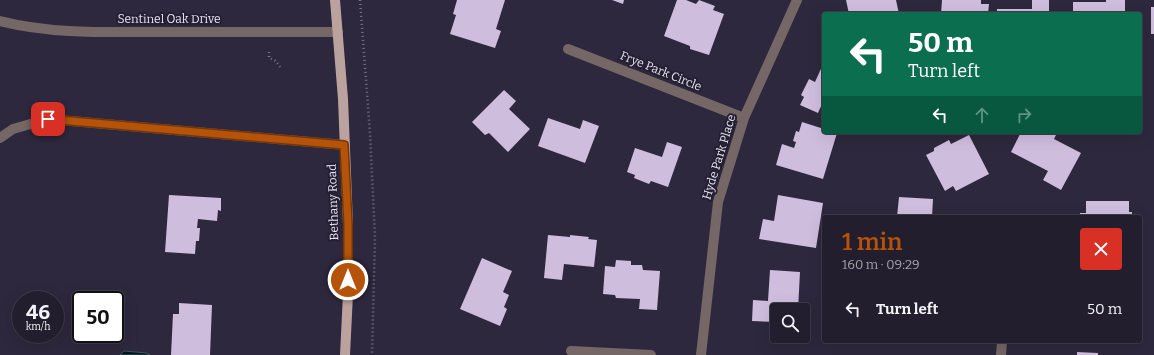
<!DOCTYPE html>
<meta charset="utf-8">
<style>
body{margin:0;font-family:Bitter,serif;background:#2a2736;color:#f1f3f6;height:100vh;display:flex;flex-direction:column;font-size:15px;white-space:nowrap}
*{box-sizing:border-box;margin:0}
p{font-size:13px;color:#a2a2aa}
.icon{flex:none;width:22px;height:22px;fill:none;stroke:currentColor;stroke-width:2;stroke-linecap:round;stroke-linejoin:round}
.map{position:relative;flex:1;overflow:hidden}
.details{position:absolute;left:822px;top:215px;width:320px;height:128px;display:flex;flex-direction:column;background:#221e2e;border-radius:4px;box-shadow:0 4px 16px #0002,0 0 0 1px #3f3c4a}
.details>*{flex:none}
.guide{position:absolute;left:822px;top:12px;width:320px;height:122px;border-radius:4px;box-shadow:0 4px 16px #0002,0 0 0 1px #3f3c4a;background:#0b6e4f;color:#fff;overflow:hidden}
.buttons{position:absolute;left:770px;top:303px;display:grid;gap:8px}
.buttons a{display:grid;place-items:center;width:40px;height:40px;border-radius:4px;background:#221e2e;box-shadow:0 4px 16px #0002,0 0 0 1px #3f3c4a;font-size:20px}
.speed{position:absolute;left:12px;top:291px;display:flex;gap:8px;font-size:20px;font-weight:700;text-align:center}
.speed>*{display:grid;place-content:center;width:52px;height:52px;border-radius:50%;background:#221e2e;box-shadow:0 4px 16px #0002,0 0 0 1px #3f3c4a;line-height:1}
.speed small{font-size:10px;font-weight:400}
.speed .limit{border:2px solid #111;border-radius:6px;background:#fff;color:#111}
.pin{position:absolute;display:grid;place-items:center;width:34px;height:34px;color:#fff;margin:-17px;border-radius:8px;box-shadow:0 2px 6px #0006}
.me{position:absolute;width:44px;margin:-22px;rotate:0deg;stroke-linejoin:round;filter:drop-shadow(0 0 3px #0008)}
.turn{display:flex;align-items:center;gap:14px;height:84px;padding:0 20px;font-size:18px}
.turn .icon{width:52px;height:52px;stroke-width:2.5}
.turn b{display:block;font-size:28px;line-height:34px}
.lanes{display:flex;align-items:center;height:38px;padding:0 20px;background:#0003;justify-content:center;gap:20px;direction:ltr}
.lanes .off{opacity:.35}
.round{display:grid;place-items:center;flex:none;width:42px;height:42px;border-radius:4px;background:#2a2736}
.head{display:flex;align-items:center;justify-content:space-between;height:68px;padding:0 20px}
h1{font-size:24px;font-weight:600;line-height:30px;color:#b45309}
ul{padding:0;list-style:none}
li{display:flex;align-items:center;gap:12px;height:52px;padding:0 20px}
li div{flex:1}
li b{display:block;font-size:15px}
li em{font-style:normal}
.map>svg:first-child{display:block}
.water{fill:#00171e;stroke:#45555e}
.building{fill:#cfbdde}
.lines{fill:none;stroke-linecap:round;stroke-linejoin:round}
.path{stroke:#787586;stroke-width:2.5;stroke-dasharray:1 3;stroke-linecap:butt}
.minor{stroke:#746765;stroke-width:10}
.major{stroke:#bca29e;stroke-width:10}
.route-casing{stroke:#753606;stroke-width:10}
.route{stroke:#b45309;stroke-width:7}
.labels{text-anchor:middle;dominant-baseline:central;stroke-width:4;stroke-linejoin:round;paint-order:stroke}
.street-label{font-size:12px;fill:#e7e5f2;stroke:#241f32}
</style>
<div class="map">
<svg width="1154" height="355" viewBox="0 0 1154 355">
<rect width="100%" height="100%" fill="#2d283d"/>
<path class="water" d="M124,351L147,353L150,355H120Z"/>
<path class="building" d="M457,0H505L496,29L501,31L495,48L450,34L456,15L453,14Z
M612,0H624L623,4Z
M677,0H686L696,4L699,0L715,6L713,10L724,14L709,55L690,49V46L664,36Z
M846,0H896L899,14H849Z
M942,0H981V4H989L988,14H941Z
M1032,0H1049V14H997V9H1032Z
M1106,0H1125V14H1073V2H1106Z
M1151,7H1154V34H1151Z
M824,62V105L822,104L818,113L800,105L804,97L801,95L809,79L815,82Z
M504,90L516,101L509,109L530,129L508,152L489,133L485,135L472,122Z
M548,118L580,129L583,120L599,126L585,163L538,146Z
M802,122L824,129V132L837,133L823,179L776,165L782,144L794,148L796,142L793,141L796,131L799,132Z
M1021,132H1055L1057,133L1054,139L1081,153L1061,190L1043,180L1048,171L1011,152Z
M969,135L989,174L956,191L953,186L945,191L926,155L934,151V148L949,140L951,144Z
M667,142L682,147L668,187L651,181L649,184L634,178L635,175L627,172L635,148L662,157Z
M169,195L221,198V211L218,210L217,221L198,219L197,228H200L199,241H196L195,254L165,252Z
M778,195L823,203L816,248L759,239L763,219L774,221Z
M899,197L933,199L932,217H897Z
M1086,201H1129V212H1132V217H1080V213H1086Z
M548,235L570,237V235L589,237L588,239L597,240L594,267L564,264L562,280L544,278Z
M482,258L512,271L503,292L509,295L504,307L507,309L500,326L460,309Z
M616,260L631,261V265H642L643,270L660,271L657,310L639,309L640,299L616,298L615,295L603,294L605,266L615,267Z
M770,270L800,272L798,310H777V322L752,321L753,300L768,301Z
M179,303L212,305L210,355H171L173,314H179Z
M1077,352L1098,353V355H1077Z"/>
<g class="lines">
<path class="path" d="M360,0L370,133L375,238L372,355
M269,52V58L276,61L280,67"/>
<path class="minor" d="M0,21C51,34 105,32 158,32C218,32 278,32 338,32
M568,49L744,118
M0,138L13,129L48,119L345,145
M571,351L651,355
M701,355L718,202L744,118L797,0
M1001,355L1002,341"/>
<path class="major" d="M335,0L343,99L348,224V294L345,355"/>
</g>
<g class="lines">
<defs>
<path id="route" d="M48,119L344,145L348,224V280"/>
</defs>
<use href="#route" class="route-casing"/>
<use href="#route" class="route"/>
</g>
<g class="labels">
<g class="street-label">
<text x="169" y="19">Sentinel Oak Drive</text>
<text transform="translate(661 71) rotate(22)">Frye Park Circle</text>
<text transform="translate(719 157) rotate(-73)">Hyde Park Place</text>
<text transform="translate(333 202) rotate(-92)">Bethany Road</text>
</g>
</g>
</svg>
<div class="buttons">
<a><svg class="icon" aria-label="search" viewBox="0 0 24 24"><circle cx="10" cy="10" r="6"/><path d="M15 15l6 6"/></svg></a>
</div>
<div class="speed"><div>46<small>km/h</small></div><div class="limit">50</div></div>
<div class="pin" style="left:48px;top:119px;background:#d93025"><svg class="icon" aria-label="arrive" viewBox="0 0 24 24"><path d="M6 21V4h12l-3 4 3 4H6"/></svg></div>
<svg class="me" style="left:348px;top:280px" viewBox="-20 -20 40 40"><circle r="17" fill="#b45309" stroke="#fff" stroke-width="3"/><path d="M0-11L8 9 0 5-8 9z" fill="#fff"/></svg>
<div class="guide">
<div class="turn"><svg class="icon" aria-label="left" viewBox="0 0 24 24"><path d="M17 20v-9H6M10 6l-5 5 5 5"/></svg><div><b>50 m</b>Turn left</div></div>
<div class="lanes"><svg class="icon" aria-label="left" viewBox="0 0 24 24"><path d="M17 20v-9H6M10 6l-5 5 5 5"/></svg><svg class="icon off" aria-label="ahead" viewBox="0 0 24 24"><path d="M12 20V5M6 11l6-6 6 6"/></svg><svg class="icon off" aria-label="right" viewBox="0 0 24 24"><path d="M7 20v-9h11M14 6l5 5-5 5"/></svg></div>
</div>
<section class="details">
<div class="head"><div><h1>1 min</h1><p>160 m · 09:29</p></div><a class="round" style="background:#d93025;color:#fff"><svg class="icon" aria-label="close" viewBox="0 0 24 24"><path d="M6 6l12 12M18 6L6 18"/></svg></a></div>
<ul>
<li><svg class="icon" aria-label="left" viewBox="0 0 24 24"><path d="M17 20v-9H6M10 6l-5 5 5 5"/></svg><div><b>Turn left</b></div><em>50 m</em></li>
</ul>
</section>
</div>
